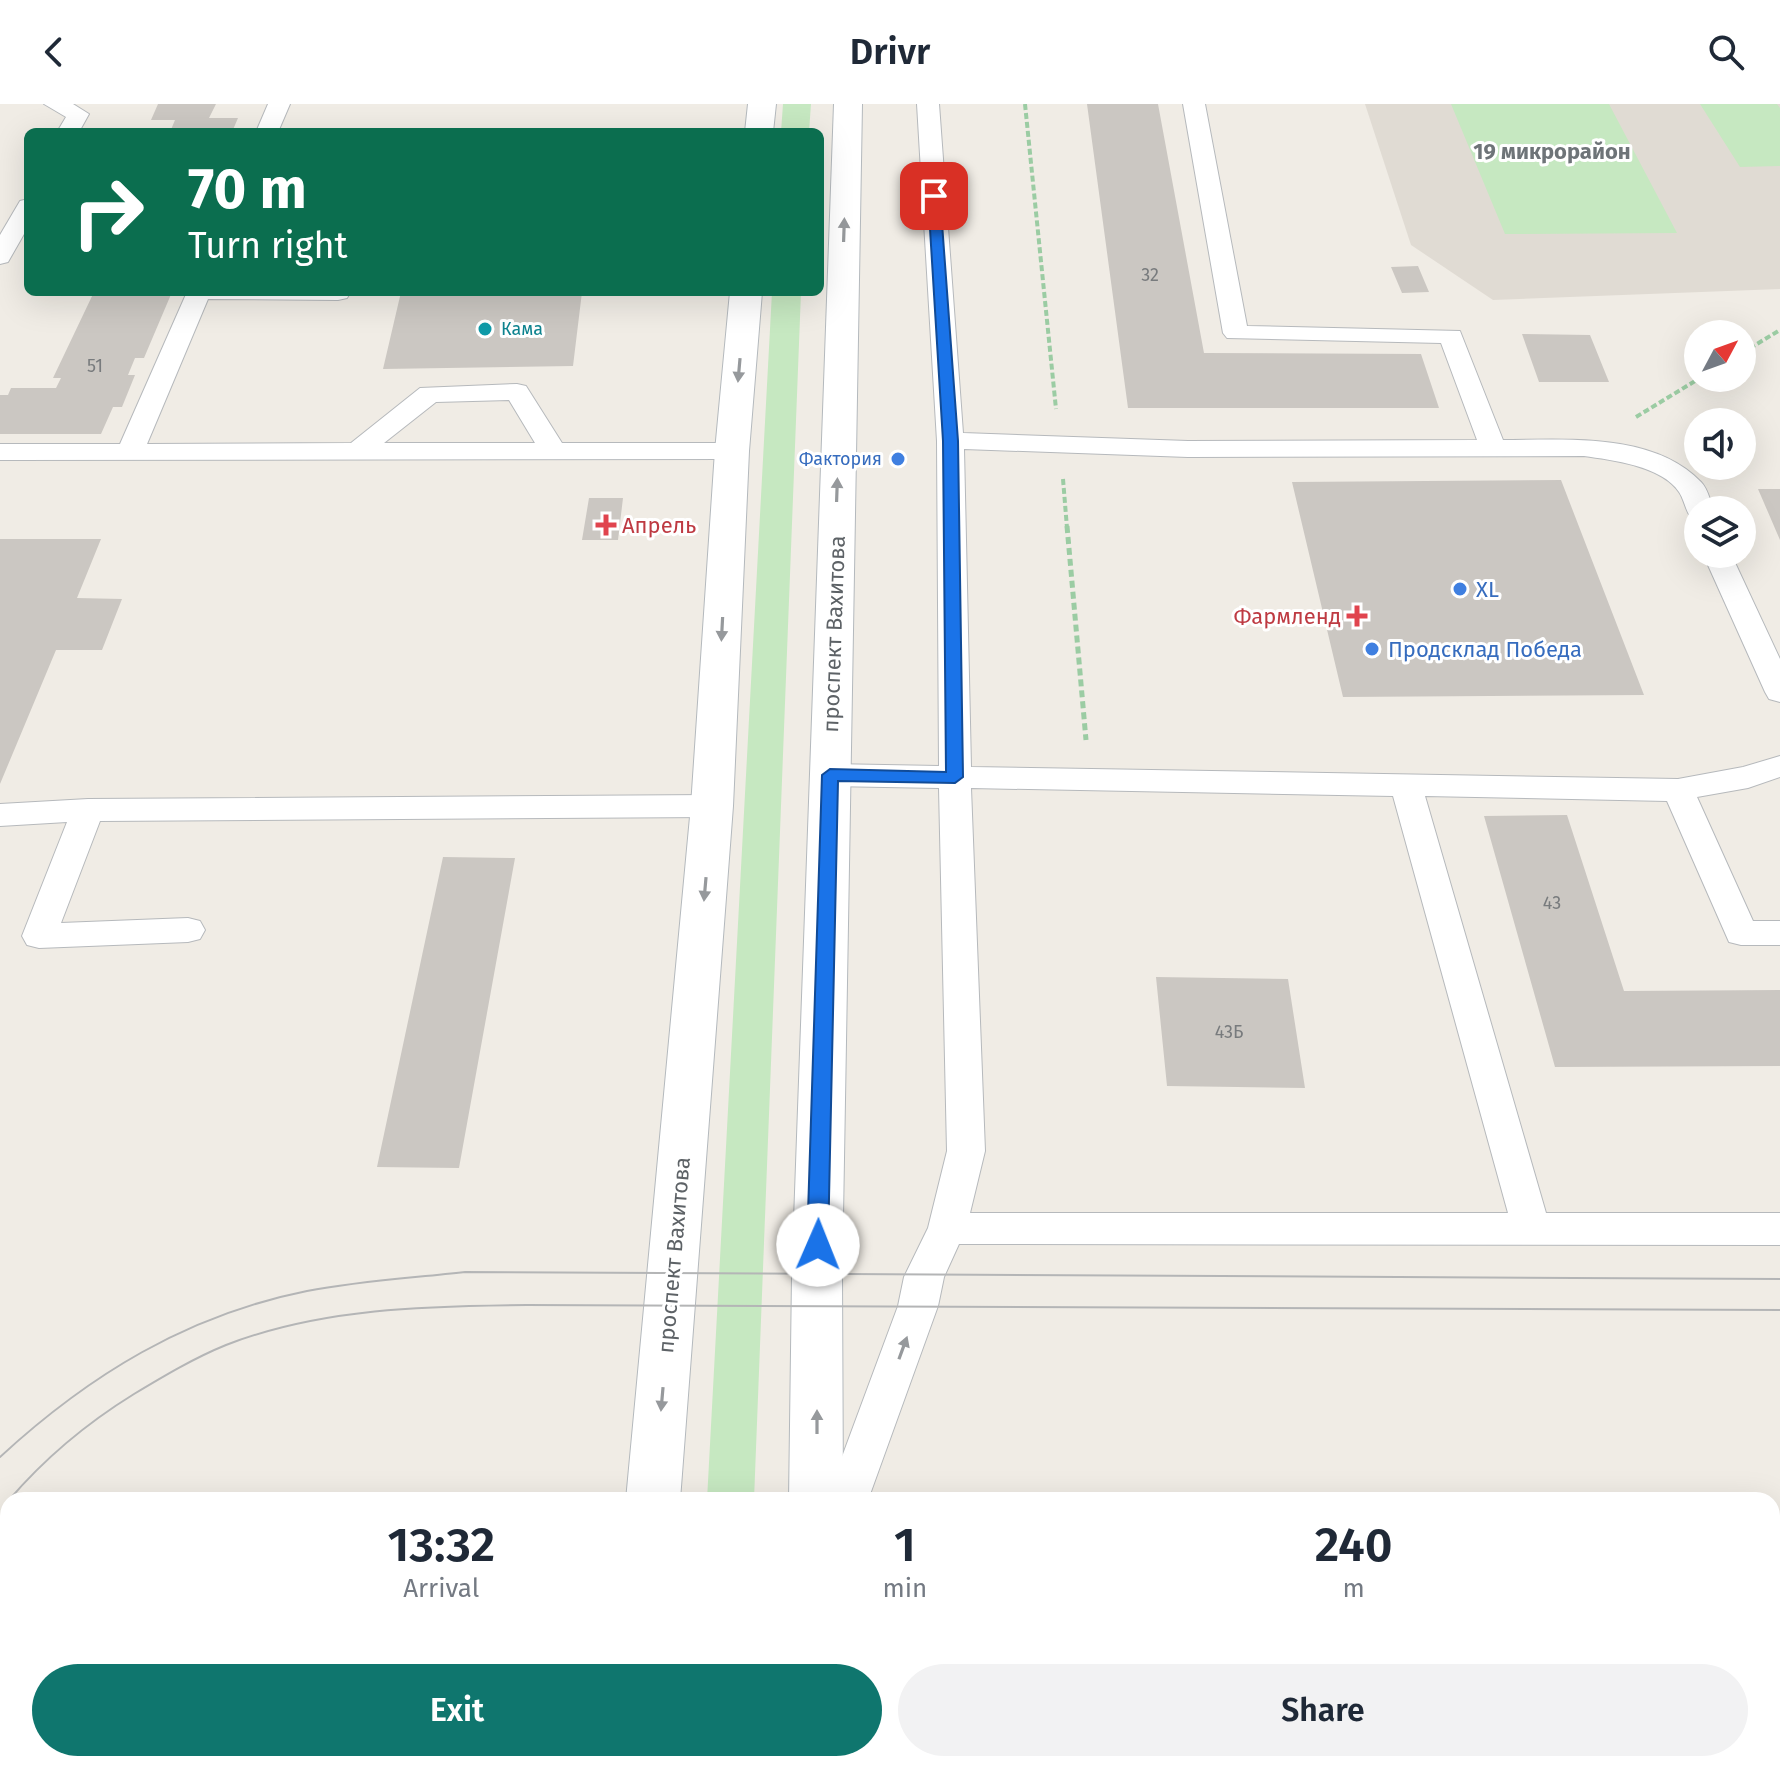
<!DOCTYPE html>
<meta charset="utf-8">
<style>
body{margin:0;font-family:"Fira Sans",sans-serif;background:#f2f2f3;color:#1f2937;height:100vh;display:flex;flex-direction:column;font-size:30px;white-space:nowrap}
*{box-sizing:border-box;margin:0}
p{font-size:26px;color:#747a83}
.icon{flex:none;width:44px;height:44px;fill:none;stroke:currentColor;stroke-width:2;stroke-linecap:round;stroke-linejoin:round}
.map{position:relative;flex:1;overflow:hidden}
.sheet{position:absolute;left:0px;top:1388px;width:1780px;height:280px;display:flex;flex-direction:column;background:#fff;border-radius:24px 24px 0 0;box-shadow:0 8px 32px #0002}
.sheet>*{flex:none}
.top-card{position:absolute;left:24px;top:24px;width:800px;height:168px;border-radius:12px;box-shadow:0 8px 32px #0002;background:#0b6e4f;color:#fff;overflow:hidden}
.needle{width:52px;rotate:49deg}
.buttons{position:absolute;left:1684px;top:216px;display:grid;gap:16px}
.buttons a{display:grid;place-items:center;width:72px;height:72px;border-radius:50%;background:#fff;box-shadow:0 8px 32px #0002;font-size:40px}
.pin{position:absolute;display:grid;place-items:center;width:68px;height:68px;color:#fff;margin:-34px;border-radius:16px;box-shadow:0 4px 12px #0006}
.me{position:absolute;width:88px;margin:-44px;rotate:1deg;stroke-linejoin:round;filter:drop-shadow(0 0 6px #0008)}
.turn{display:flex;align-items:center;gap:28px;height:168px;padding:0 32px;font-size:36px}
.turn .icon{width:104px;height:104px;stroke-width:2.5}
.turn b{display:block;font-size:56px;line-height:68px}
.eta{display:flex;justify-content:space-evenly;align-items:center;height:136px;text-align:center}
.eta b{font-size:48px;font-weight:600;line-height:56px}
.button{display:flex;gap:16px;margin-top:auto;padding:16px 32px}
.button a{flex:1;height:92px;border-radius:48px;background:#0f766e;color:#fff;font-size:32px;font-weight:600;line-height:92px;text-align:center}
.button a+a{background:#f2f2f3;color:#1f2937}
header{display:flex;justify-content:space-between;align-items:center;height:104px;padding:0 32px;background:#fff;font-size:36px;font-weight:600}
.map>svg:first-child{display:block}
.education{fill:#e0dbd3}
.green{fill:#c6e8c1}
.building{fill:#cbc7c2}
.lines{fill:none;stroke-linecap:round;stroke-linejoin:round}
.service-casing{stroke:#b6b9bc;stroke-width:2}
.secondary-casing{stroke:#b4b9bd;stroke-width:2}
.path-far1{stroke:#9bcca3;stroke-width:4;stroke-dasharray:6 3;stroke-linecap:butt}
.path{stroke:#9bcca3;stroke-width:5;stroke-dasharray:7 4;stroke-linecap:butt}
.service{fill:#fff;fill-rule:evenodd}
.secondary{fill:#fff;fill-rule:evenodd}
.tram{stroke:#b4b5b6;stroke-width:2}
.oneway{fill:#96999c}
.route{fill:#1a73e8;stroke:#114b97;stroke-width:2}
.culture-dot{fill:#0f9aa8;stroke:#fff;stroke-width:3}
.shop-dot{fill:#3f7fe0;stroke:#fff;stroke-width:3}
.health-dot{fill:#e0444e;stroke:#fff;stroke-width:3}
.labels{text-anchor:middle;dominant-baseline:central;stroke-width:6;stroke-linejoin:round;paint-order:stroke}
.number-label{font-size:18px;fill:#787b7d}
.far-culture-label{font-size:18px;fill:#0d838f;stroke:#fff;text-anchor:start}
.far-shop-label{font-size:18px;fill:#366cbe;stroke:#fff;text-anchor:end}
.far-quarter-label{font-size:22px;font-weight:bold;fill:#6e7478;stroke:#fff}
.health-label{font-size:22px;fill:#be3a42;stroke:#fff;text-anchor:start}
.shop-label{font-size:22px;fill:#366cbe;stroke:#fff;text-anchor:start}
.street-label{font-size:22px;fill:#5d6266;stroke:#fff}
</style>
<header><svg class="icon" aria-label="back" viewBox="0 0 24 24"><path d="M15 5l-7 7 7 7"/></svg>Drivr<svg class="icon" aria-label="search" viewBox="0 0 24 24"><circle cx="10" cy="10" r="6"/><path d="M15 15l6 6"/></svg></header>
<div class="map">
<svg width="1780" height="1668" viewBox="0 0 1780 1668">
<rect width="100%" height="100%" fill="#f0ece5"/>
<path class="education" d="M1365,0H1780V185L1493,196L1411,141Z"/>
<path class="green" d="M783,0H811L809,28H781Z
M1451,0H1609L1677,129L1505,130Z
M1700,0H1777L1780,4V62L1740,63Z
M772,188H801L754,1396H707Z"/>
<path class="building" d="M158,0H216L209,14H238L232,28H170L175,16H151Z
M1087,0H1158L1204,249L1421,250L1439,304H1128Z
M1418,162L1429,188L1402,189L1391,163Z
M94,188H172L144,254H135L128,271H135L122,303H113L101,330H0V291H8L11,284H56L61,274H53Z
M401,188H582L573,262L383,265Z
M1522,230L1590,231L1609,278H1539Z
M1561,376L1644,591L1343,593L1292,378Z
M1758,385H1780V436Z
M589,394H623L618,436H582Z
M0,435H101L77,494L122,495L102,546H56L0,680Z
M1567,711L1624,887L1780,886V962L1555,963L1484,712Z
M443,753L515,754L459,1064L377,1063Z
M1156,873L1288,875L1305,984L1167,982Z
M1773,1519L1780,1546V1668H1425L1424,1660H1772Z"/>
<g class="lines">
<defs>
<path id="service" d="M44,0H73L89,10L79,28H57L66,13Z
M268,0H290L278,28H256Z
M917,0H939L963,329L1188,337L1477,336L1441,239L1227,234L1223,229L1183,0H1205L1247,222L1460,227L1503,336C1566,336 1653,328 1701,378C1708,385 1710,397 1714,406H1698V414L1690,412C1685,405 1684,395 1679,388C1662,362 1612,356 1584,352L1188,353L964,345L971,663L1678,675L1743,663L1780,652V673L1748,684L1697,693L1753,817H1780V841H1741L1729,838L1667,697L1425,692L1546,1109H1780V1141L959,1140L944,1173L938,1202L868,1396H826L898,1202L904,1173L928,1124L947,1047L939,684L830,682L819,678L814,671L819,664L830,660L939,662L937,337ZM971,684L1393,692L1508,1109H970L985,1047Z
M28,95V123L8,158L0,160V131L20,97Z
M187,188L350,189L347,194L338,196L208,195L147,340L351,339L420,284L517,280L526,282L562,339H732L741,341L745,347L741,353L732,355L0,356V340H120ZM509,296L535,339H384L436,298Z
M1703,450H1731L1780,555V598L1769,595L1765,588Z
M712,691L723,694L728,702L723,710L712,713L100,717L61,819L188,814L200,817L205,826L200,835L188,838L39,844L27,841L22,832L67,718L0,722V700L88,695Z
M1772,1419H1780V1457H1772Z
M1347,1660H1393L1394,1668H1348Z"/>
<path id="secondary" d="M748,0H776L773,28H745Z
M834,0H862L842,1172L843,1396H789L792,1172Z
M730,188H762L749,347L733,702L680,1396H626L691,702L715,347Z
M600,1660H660L659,1668H599Z
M784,1660H844V1668H784Z"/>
</defs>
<use href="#service" class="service-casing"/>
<use href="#secondary" class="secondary-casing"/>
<path class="path-far1" d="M1025,0L1056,305
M1742,249L1780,226
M1636,313L1700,274
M1063,375L1067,424"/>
<path class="path" d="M1067,422L1086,636"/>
<use href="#service" class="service"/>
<use href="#secondary" class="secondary"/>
<path class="tram" d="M0,1353C89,1271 187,1211 307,1187C359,1177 412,1174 465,1168L1780,1175
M9,1396C45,1354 87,1319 134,1290C164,1272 194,1254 226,1241C321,1204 427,1202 527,1201L1780,1206"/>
</g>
<defs><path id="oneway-solid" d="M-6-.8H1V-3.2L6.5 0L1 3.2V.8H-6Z" transform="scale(2)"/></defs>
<g class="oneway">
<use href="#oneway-solid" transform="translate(844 126) rotate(-88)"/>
<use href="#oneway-solid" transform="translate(739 266) rotate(95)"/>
<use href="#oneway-solid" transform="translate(837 386) rotate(-88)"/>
<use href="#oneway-solid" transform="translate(722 525) rotate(93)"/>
<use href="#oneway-solid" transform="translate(705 785) rotate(95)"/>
<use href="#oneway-solid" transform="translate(903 1244) rotate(-70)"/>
<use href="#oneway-solid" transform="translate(662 1295) rotate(95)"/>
<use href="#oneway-solid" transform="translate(817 1318) rotate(-90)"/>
</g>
<path class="route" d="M934,88L940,92L958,337L963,673L955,679L838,677L828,1141L825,1147L818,1149L811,1147L807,1141L822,671L830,665L946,668L943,337L928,92Z"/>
<circle class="culture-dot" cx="485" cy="225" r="8"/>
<g class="shop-dot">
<circle cx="898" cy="355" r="8"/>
<circle cx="1460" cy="485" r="8"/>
<circle cx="1372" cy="545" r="8"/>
</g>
<g class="health-dot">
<path d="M602 409h8v8h8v8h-8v8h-8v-8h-8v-8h8z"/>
<path d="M1353 500h8v8h8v8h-8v8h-8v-8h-8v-8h8z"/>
</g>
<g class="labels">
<g class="number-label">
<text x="1150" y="171">32</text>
<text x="95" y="262">51</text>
<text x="1552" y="799">43</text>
<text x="1229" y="928">43Б</text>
</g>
<g class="far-culture-label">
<text x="501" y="225">Кама</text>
</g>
<g class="far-shop-label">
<text x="882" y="355">Фактория</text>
</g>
<g class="far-quarter-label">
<text x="1552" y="47">19 микрорайон</text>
</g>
<g class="health-label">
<text x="622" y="421">Апрель</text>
<text x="1341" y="512" text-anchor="end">Фармленд</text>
</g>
<g class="shop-label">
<text x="1476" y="485">XL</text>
<text x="1388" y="545">Продсклад Победа</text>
</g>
<g class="street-label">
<text transform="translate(834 530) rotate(-88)">проспект Вахитова</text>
<text transform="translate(674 1151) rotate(-85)">проспект Вахитова</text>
</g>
</g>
</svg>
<div class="buttons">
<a><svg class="needle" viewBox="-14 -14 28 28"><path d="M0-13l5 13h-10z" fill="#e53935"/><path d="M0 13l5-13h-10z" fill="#747a83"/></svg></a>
<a><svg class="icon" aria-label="sound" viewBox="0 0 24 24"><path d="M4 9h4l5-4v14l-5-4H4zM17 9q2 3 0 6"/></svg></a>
<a><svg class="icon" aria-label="layers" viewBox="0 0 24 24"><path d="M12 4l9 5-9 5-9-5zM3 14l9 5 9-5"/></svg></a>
</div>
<div class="pin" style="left:934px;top:92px;background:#d93025"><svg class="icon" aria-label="arrive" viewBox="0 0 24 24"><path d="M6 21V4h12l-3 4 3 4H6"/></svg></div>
<svg class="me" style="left:818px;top:1141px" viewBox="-20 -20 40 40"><circle r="19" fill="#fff"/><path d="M0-13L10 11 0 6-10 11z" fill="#1a73e8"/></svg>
<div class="top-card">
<div class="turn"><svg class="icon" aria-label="right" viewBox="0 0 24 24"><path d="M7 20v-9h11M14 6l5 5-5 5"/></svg><div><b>70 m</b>Turn right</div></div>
</div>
<section class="sheet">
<div class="eta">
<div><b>13:32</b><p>Arrival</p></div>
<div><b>1</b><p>min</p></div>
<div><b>240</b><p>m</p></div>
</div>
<div class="button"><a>Exit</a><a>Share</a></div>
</section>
</div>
